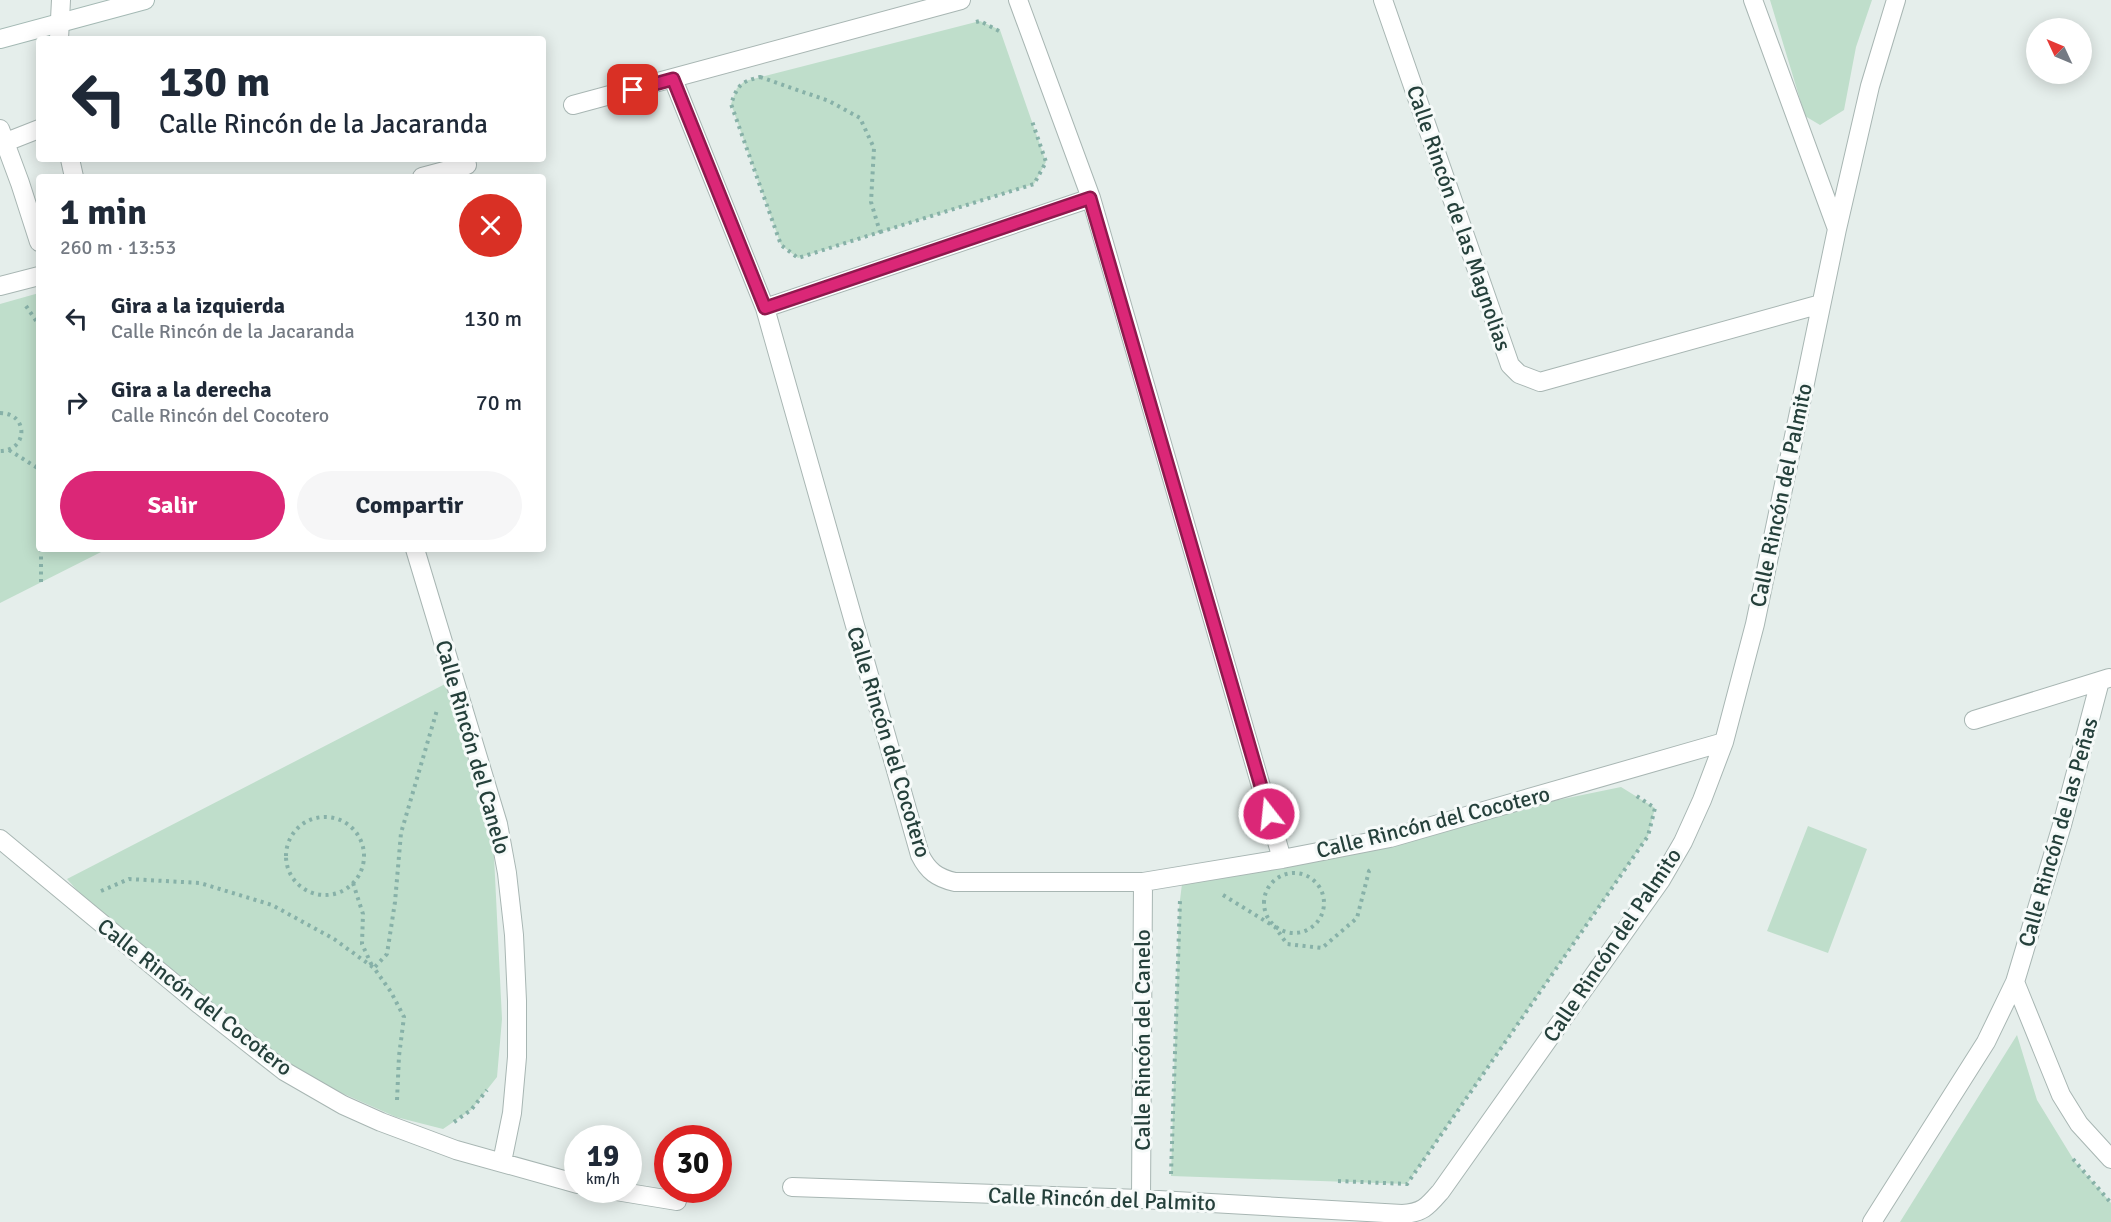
<!DOCTYPE html>
<html lang="es">
<meta charset="utf-8">
<style>
body{margin:0;font-family:Signika,sans-serif;background:#f6f6f7;color:#1f2937;height:100vh;display:flex;flex-direction:column;font-size:22px;white-space:nowrap}
*{box-sizing:border-box;margin:0}
p{font-size:20px;color:#747a83}
.icon{flex:none;width:33px;height:33px;fill:none;stroke:currentColor;stroke-width:2;stroke-linecap:round;stroke-linejoin:round}
.map{position:relative;flex:1;overflow:hidden}
.side{position:absolute;left:36px;top:174px;width:510px;height:378px;display:flex;flex-direction:column;background:#fff;border-radius:6px;box-shadow:0 3px 15px #0003}
.side>*{flex:none}
.banner{position:absolute;left:36px;top:36px;width:510px;height:126px;border-radius:6px;box-shadow:0 3px 15px #0003;background:#fff;color:#1f2937;overflow:hidden}
.needle{width:39px;rotate:314deg}
.fabs{position:absolute;left:2026px;top:18px;display:grid;gap:12px}
.fabs a{display:grid;place-items:center;width:66px;height:66px;border-radius:50%;background:#fff;box-shadow:0 3px 15px #0003;font-size:30px}
.speed{position:absolute;left:564px;top:1125px;display:flex;gap:12px;font-size:30px;font-weight:700;text-align:center}
.speed>*{display:grid;place-content:center;width:78px;height:78px;border-radius:50%;background:#fff;box-shadow:0 3px 15px #0003;line-height:1}
.speed small{font-size:15px;font-weight:400}
.speed .limit{border:9px solid #d22;background:#fff;color:#111}
.pin{position:absolute;display:grid;place-items:center;width:51px;height:51px;color:#fff;margin:-26px;border-radius:12px;box-shadow:0 3px 9px #0006}
.me{position:absolute;width:66px;margin:-33px;rotate:344deg;stroke-linejoin:round;filter:drop-shadow(0 0 4px #0008)}
.turn{display:flex;align-items:center;gap:21px;height:126px;padding:0 24px;font-size:27px}
.turn .icon{width:78px;height:78px;stroke-width:2.5}
.turn b{display:block;font-size:42px;line-height:51px}
.round{display:grid;place-items:center;flex:none;width:63px;height:63px;border-radius:32px;background:#f6f6f7}
.summary{display:flex;align-items:center;justify-content:space-between;height:102px;padding:0 24px}
h1{font-size:36px;font-weight:700;line-height:45px}
.primary-button{display:flex;gap:12px;margin-top:auto;padding:12px 24px}
.primary-button a{flex:1;height:69px;border-radius:36px;background:#db2777;color:#fff;font-size:24px;font-weight:700;line-height:69px;text-align:center}
.primary-button a+a{background:#f6f6f7;color:#1f2937}
ul{padding:0;list-style:none}
li{display:flex;align-items:center;gap:18px;height:84px;padding:0 24px}
li div{flex:1}
li b{display:block;font-size:22px}
li em{font-style:normal}
.map>svg:first-child{display:block}
.green{fill:#bfdecb}
.lines{fill:none;stroke-linecap:round;stroke-linejoin:round}
.street-casing{stroke:#a8b6b3;stroke-width:20}
.secondary-casing{stroke:#a4b9b4;stroke-width:20}
.path{stroke:#87b1a8;stroke-width:4;stroke-dasharray:3 4.5;stroke-linecap:butt}
.street{stroke:#fff;stroke-width:18}
.secondary{stroke:#fff;stroke-width:18}
.route-casing{stroke:#8e194d;stroke-width:15}
.route{stroke:#db2777;stroke-width:10}
.labels{text-anchor:middle;dominant-baseline:central;stroke-width:6;stroke-linejoin:round;paint-order:stroke}
.street-label{font-size:22px;fill:#25403b;stroke:#f6faf9}
</style>
<div class="map">
<svg width="2111" height="1222" viewBox="0 0 2111 1222">
<rect width="100%" height="100%" fill="#e5eeeb"/>
<path class="green" d="M1770,0H1872L1856,47L1844,110L1820,125L1805,116Z
M980,21L1000,30L1046,162L1034,184L798,258L781,245L731,104L737,88L745,81Z
M39,293V549H107L0,603V304Z
M447,683L491,795L502,1019L497,1077L471,1110L443,1129L396,1117L328,1087L261,1048L110,928L67,879Z
M1621,787L1655,808L1648,836L1407,1184L1171,1176L1179,908L1182,884L1204,873Z
M1808,826L1867,849L1828,953L1767,931Z
M2017,1035L2037,1100L2075,1162L2111,1203V1222H1900Z"/>
<g class="lines">
<defs>
<path id="street" d="M1018,0L1091,198L1282,859
M1383,0L1510,365L1519,374L1540,382L1821,304
M1753,0L1837,229
M59,39L61,0
M673,79L765,308L920,855C928,871 937,878 955,882H1143L1282,859L1390,838L1724,742
M573,105L961,0
M0,129L20,183L39,242
M6,142L39,129
M70,159L74,177
M422,177L467,165
M0,286L39,276
M765,308L1091,198
M415,549L498,824L507,873L514,935L517,1001V1057L512,1113L502,1162
M1974,720L2109,678
M0,839L200,1005L284,1071L343,1105L381,1122L456,1150L578,1184
M2015,982L2061,1095L2079,1124L2111,1159
M792,1187L1141,1199L1402,1214C1423,1213 1428,1206 1441,1191L1661,880L1683,842L1702,800L1724,742L1755,624L1837,229L1870,86L1896,0
M610,1190L677,1201
M1141,1199L1143,882
M1872,1222L1986,1042L2015,982L2062,825L2100,681"/>
<path id="secondary" d="M0,39L145,0"/>
</defs>
<use href="#street" class="street-casing"/>
<use href="#secondary" class="secondary-casing"/>
<path class="path" d="M976,22L980,21L1001,32
M760,77L829,101L860,118L874,148L871,202L880,232L798,258L781,245L731,104C738,85 740,82 760,77Z
M880,232L1034,184L1046,162L1032,121
M26,306L39,325
M0,413C29,413 28,451 0,451
M9,450L39,469
M41,549V582
M286 856a39 39 0 1 1 78 0a39 39 0 1 1-78 0Z
M1264 903a30 30 0 1 1 60 0a30 30 0 1 1-60 0Z
M353,883L363,914L362,944L373,968
M101,891L129,879L200,883L272,905L334,939L374,968
M1223,895L1275,927L1287,944L1322,948L1357,918L1369,871L1372,869
M397,1100L399,1056L404,1017L391,992L374,968L387,954L395,902L401,833L437,710
M454,1122L471,1110L487,1090
M2073,1159L2111,1203
M1171,1174L1180,900
M1338,1181L1407,1184L1648,836L1655,808L1635,795"/>
<use href="#street" class="street"/>
<use href="#secondary" class="secondary"/>
</g>
<g class="lines">
<defs>
<path id="route" d="M633,90L673,79L765,308L1090,198L1269,814"/>
</defs>
<use href="#route" class="route-casing"/>
<use href="#route" class="route"/>
</g>
<g class="labels">
<g class="street-label">
<text transform="translate(1459 218) rotate(71)">Calle Rincón de las Magnolias</text>
<text transform="translate(1781 495) rotate(-78)">Calle Rincón del Palmito</text>
<text transform="translate(889 742) rotate(73)">Calle Rincón del Cocotero</text>
<text transform="translate(473 747) rotate(74)">Calle Rincón del Canelo</text>
<text transform="translate(1433 822) rotate(-14)">Calle Rincón del Cocotero</text>
<text transform="translate(2058 832) rotate(-74)">Calle Rincón de las Peñas</text>
<text transform="translate(1612 945) rotate(-56)">Calle Rincón del Palmito</text>
<text transform="translate(195 997) rotate(38)">Calle Rincón del Cocotero</text>
<text transform="translate(1142 1040) rotate(-90)">Calle Rincón del Canelo</text>
<text transform="translate(1102 1199) rotate(2)">Calle Rincón del Palmito</text>
</g>
</g>
</svg>
<div class="fabs">
<a><svg class="needle" viewBox="-14 -14 28 28"><path d="M0-13l5 13h-10z" fill="#e53935"/><path d="M0 13l5-13h-10z" fill="#747a83"/></svg></a>
</div>
<div class="speed"><div>19<small>km/h</small></div><div class="limit">30</div></div>
<div class="pin" style="left:633px;top:90px;background:#d93025"><svg class="icon" aria-label="arrive" viewBox="0 0 24 24"><path d="M6 21V4h12l-3 4 3 4H6"/></svg></div>
<svg class="me" style="left:1269px;top:814px" viewBox="-20 -20 40 40"><circle r="17" fill="#db2777" stroke="#fff" stroke-width="3"/><path d="M0-11L8 9 0 5-8 9z" fill="#fff"/></svg>
<div class="banner">
<div class="turn"><svg class="icon" aria-label="left" viewBox="0 0 24 24"><path d="M17 20v-9H6M10 6l-5 5 5 5"/></svg><div><b>130 m</b>Calle Rincón de la Jacaranda</div></div>
</div>
<section class="side">
<div class="summary"><div><h1>1 min</h1><p>260 m · 13:53</p></div><a class="round" style="background:#d93025;color:#fff"><svg class="icon" aria-label="close" viewBox="0 0 24 24"><path d="M6 6l12 12M18 6L6 18"/></svg></a></div>
<ul>
<li><svg class="icon" aria-label="left" viewBox="0 0 24 24"><path d="M17 20v-9H6M10 6l-5 5 5 5"/></svg><div><b>Gira a la izquierda</b><p>Calle Rincón de la Jacaranda</p></div><em>130 m</em></li>
<li><svg class="icon" aria-label="right" viewBox="0 0 24 24"><path d="M7 20v-9h11M14 6l5 5-5 5"/></svg><div><b>Gira a la derecha</b><p>Calle Rincón del Cocotero</p></div><em>70 m</em></li>
</ul>
<div class="primary-button"><a>Salir</a><a>Compartir</a></div>
</section>
</div>
